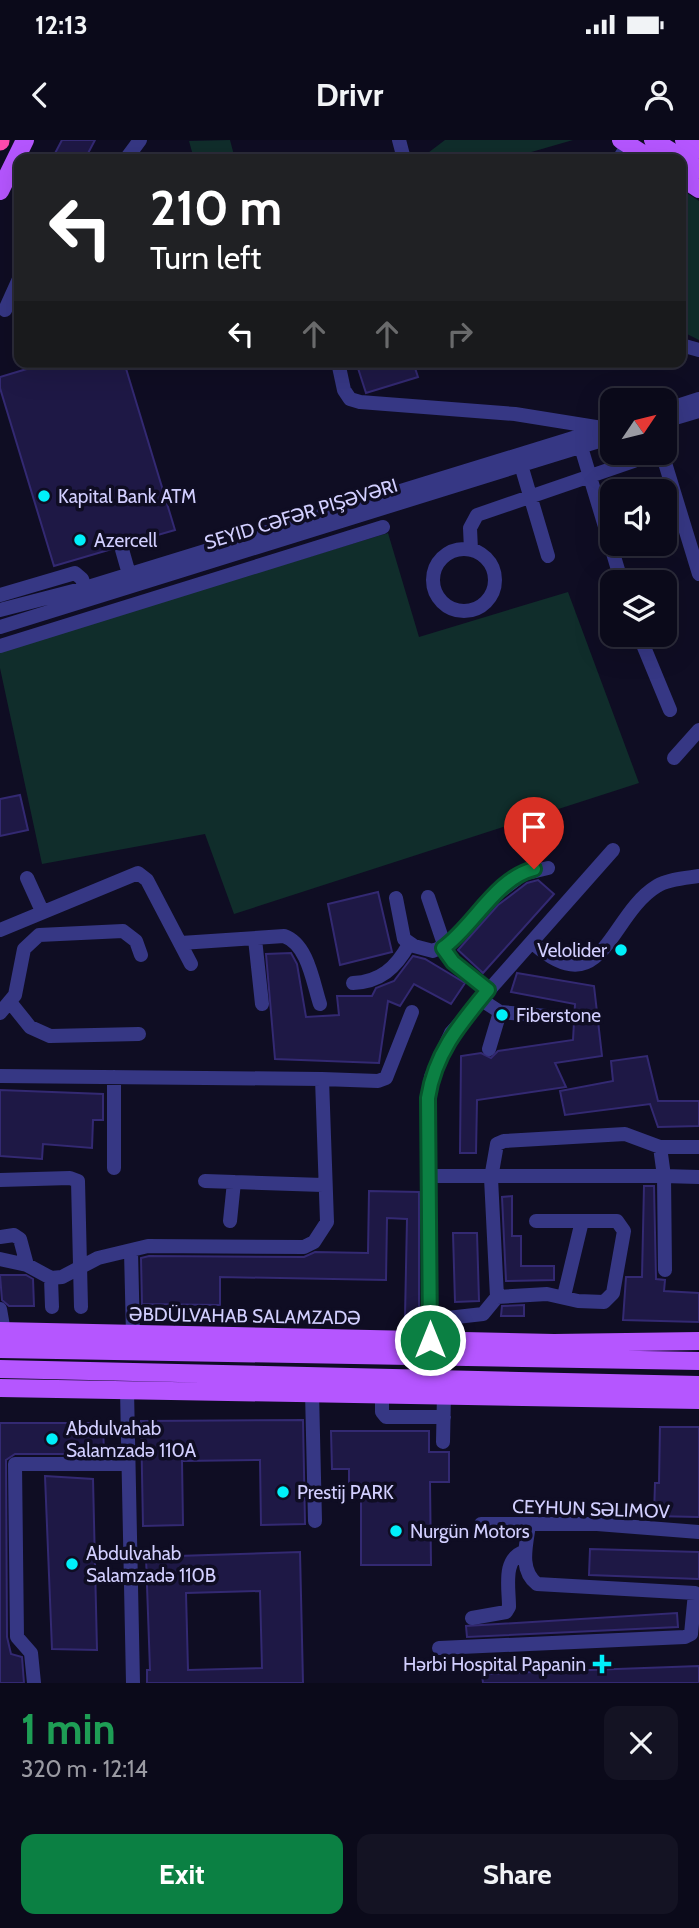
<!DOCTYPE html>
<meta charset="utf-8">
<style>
body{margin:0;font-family:Cabin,sans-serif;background:#141323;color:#f1f3f6;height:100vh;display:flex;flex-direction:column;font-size:26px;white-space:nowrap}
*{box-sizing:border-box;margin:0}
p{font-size:23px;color:#9a9aa2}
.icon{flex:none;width:38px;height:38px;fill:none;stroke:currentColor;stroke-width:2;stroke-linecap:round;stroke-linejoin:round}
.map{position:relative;height:1543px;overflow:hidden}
.sheet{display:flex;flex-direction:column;background:#0b0a1a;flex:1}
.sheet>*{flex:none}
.banner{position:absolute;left:14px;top:14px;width:672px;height:214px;border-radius:14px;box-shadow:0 7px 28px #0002,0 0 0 2px #2b2b39;background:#202124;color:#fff;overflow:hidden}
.needle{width:46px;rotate:55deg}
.fabs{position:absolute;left:600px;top:248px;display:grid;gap:14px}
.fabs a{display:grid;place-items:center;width:77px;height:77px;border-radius:14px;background:#0b0a1a;box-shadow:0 7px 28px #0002,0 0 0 2px #2b2b39;font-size:35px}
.pin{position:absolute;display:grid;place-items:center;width:60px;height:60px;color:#fff;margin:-72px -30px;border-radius:50% 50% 50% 0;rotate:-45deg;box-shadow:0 0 7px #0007}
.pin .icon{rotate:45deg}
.me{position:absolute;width:77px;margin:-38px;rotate:0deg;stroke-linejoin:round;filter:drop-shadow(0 0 5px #0008)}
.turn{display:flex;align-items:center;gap:24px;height:147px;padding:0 21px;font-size:32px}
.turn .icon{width:91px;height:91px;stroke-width:2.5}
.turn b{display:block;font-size:49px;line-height:60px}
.lanes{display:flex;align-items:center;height:66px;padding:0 21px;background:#0003;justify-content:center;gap:35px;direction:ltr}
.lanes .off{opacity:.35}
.round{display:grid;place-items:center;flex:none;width:74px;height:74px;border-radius:14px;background:#141323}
.head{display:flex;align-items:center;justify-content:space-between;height:119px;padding:0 21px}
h1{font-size:42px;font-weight:700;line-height:52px;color:#1e9e55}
.button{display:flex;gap:14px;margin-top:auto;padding:14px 21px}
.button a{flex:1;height:80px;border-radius:14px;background:#0b8043;color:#fff;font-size:28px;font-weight:700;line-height:80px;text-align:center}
.button a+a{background:#141323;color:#f1f3f6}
.status{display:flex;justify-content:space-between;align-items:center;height:49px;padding:0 35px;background:#0b0a1a;direction:ltr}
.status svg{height:19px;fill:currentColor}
header{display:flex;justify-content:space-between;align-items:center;height:91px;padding:0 21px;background:#0b0a1a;font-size:32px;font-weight:700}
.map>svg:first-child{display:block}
.green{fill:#102d2b}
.building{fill:#1e1845;stroke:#332972;stroke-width:2;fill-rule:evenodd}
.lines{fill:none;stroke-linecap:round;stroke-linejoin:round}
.minor{stroke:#363784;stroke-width:14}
.major{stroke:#b556ff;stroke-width:18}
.highway{stroke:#ff4aac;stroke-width:19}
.route-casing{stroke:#07532c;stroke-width:18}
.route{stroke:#0b8043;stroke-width:12}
.poi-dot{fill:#00f0fa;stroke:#0f0d23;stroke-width:2.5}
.labels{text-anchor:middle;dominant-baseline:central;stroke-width:7;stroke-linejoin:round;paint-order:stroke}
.poi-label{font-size:19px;fill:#d2cfff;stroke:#0f0d23;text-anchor:start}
.street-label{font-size:19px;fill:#d2cfff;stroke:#0f0d23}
</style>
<div class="status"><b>12:13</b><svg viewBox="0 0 49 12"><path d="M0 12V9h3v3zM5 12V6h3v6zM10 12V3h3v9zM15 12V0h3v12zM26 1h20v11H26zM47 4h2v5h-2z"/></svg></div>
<header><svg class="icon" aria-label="back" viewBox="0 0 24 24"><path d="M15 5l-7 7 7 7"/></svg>Drivr<svg class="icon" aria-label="person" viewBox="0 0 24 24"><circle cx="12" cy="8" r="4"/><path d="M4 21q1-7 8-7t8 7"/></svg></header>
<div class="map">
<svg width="699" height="1543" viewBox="0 0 699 1543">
<rect width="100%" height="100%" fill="#0f0d23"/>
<path class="green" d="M230,0L235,19H194L189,1Z
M445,0H573L507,19H420Z
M681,49L699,61V200L681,191Z
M388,393L419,497L568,452L639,643L234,774L205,694L42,724L0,528V510Z"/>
<path class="building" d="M62,0H95L85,19H52Z
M28,222H124L175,390L130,403L124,397H118L112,403V409L54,426L0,248V237L30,228Z
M356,222H413L418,237L366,253Z
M20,655L28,690L0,696V659Z
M538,740L554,754L483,833L458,810L498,765L527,743Z
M378,752L392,812L340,825L328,764Z
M291,813L297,824L306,877L339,875L337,856H372L376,848L394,841L413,816L425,819L465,843L451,864L414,844L400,866L388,861L379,923L275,919L266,814Z
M517,833L594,846L602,916L555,923L566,947L477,960L476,1013H460L461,916L481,913L491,918L498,911L573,900L575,864L511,852Z
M647,916L658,961H699V986L658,987L650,964L565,975L560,951L613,941L611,921Z
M0,950L103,954V980H93L92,1008L43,1004L42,1019L0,1016Z
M644,1046H654L656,1139L665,1140L664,1151L699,1153V1182L623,1180L626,1137H642Z
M369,1051L419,1052V1178L405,1177L407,1079L387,1078L386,1140L220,1137V1165L142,1164L141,1118L149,1116L304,1117L315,1112L368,1113Z
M512,1056V1096H521V1126H554V1140L506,1141L502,1057Z
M453,1093H477L479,1161L455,1162Z
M0,1135H26L33,1139L34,1166H9L2,1160Z
M524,1165V1176H501L502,1166Z
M303,1280L305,1384L261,1385L260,1320L182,1321L183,1385L143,1386L141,1281Z
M0,1283H103L104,1314H15L6,1320L7,1497L11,1514L22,1517L24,1543H0Z
M660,1287H699V1377L654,1376L655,1343H659Z
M331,1291H429V1312H449V1342H430L431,1425H361V1357H349V1329H332Z
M45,1336L93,1339L97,1510L52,1509Z
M590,1409L699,1412V1439L589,1435Z
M300,1412L303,1543H147V1530H150L146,1417ZM260,1451L262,1528L188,1530L186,1453Z
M677,1473L678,1487L467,1497L466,1486Z
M699,1526V1543H483L482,1534Z"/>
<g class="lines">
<path class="minor" d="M399,0L404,19
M126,19L140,0
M619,19L628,4
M5,170L19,139
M681,205L699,210
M338,222L344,250L350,259L360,262L515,274L602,288
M665,270L699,259
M665,281L699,271
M581,307L622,443
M662,313L699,434
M521,325L548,416
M121,406L129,434
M433 440a31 31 0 1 1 62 0a31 31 0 1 1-62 0Z
M471,410L470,388L477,375L634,321
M0,455L75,433L82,439L85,448
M0,470L85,448L612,286
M0,487L612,297
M639,495L670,570
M0,506L383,387
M674,618L699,590
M27,738L42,771
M428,757L448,816L488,850
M396,758L404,799L414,806L433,811L452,802L490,759L523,734L548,728
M0,790L138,733L147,740L191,824
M255,799L262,864
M181,803L284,796C308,804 313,843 320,864
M534,804C603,865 609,775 657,746C668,739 686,738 699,736
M353,843C380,842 396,828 409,804
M480,859L500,872L547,876
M10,862L30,887L50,896L139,894
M0,873L15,855L24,809L39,795L123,791L136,801L141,815
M489,909L500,872
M0,936L322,939L327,1082L314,1102L304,1107L148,1106L98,1118L62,1137L51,1138L27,1125L0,1119
M114,937V1028
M322,939L378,941L386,938L412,872
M660,1007L664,1036L699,1037
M431,1036H664L665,1130
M0,1040L70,1038L78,1041L81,1167
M205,1041L323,1045
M230,1081L234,1042
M536,1081H617L624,1091L613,1153L604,1162L578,1161L547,1154L497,1157L491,1038L497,1004L504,1001L625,994L660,1007H699
M0,1097L14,1095L20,1099L27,1125
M131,1111L133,1195
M51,1138L52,1167
M564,1156L582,1081
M0,1169L4,1192
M430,1180L483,1174L497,1157
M430,1201L428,958L431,937L451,893L613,710
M127,1250L133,1543
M312,1252L315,1381
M382,1253V1272L386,1277H444
M443,1302L444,1254
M481,1384H597L699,1392
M472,1478L506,1472L509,1467C509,1446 502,1419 525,1411
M439,1508L685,1497L691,1494L695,1453L537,1444C519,1430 526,1406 529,1385
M34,1543L31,1513L17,1497L15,1324H127"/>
<path class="major" d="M621,0L651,19
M653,0L699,29
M684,0L699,9
M681,37L699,49
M0,51L25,0
M0,1191L554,1203L699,1201
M0,1209L699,1221
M0,1229L699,1245
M0,1248L699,1260"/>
<path class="highway" d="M0,1V0"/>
</g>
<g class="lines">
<defs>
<path id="route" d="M430,1200L428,958C435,913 460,884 488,850L453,822L443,808C473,787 496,738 534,729"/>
</defs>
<use href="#route" class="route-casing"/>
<use href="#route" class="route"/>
</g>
<g class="poi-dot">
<circle cx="44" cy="356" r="7"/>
<circle cx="80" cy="400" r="7"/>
<circle cx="621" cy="810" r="7"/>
<circle cx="502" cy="875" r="7"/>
<circle cx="52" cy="1299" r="7"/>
<circle cx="283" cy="1352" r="7"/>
<circle cx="396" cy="1391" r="7"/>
<circle cx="72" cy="1424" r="7"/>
<path d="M598.5 1513.5h7v7h7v7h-7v7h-7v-7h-7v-7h7z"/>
</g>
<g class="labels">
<g class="poi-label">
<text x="58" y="356">Kapital Bank ATM</text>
<text x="94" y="400">Azercell</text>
<text x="607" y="810" text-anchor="end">Velolider</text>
<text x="516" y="875">Fiberstone</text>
<text x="66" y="1288">Abdulvahab<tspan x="66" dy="22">Salamzadə 110A</tspan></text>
<text x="297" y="1352">Prestij PARK</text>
<text x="410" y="1391">Nurgün Motors</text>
<text x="86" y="1413">Abdulvahab<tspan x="86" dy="22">Salamzadə 110B</tspan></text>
<text x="586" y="1524" text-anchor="end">Hərbi Hospital Papanin</text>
</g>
<g class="street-label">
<text transform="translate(301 374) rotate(-17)">SEYID CƏFƏR PIŞƏVƏRI</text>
<text transform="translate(245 1176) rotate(1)">ƏBDÜLVAHAB SALAMZADƏ</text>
<text transform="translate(591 1369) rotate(2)">CEYHUN SƏLIMOV</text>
</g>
</g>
</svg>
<div class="fabs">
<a><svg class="needle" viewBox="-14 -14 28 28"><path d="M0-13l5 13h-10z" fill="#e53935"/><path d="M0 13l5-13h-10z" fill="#9a9aa2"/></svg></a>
<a><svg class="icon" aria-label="sound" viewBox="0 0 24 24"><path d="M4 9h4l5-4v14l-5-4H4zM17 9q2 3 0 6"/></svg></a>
<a><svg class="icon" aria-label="layers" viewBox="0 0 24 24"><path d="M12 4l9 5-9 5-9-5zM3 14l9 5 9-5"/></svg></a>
</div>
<div class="pin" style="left:534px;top:729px;background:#d93025"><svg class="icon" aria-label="arrive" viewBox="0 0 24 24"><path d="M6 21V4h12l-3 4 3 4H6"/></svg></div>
<svg class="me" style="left:430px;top:1200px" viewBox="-20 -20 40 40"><circle r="17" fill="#0b8043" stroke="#fff" stroke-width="3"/><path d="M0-11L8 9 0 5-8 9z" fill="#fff"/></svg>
<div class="banner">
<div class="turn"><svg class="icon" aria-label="left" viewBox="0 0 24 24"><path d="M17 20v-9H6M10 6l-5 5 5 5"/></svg><div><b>210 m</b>Turn left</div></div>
<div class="lanes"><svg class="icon" aria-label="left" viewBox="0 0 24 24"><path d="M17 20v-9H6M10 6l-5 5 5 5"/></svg><svg class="icon off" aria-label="ahead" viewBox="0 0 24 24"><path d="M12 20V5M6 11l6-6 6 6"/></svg><svg class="icon off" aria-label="ahead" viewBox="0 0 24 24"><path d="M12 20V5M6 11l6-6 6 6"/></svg><svg class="icon off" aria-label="right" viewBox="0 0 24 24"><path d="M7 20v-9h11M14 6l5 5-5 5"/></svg></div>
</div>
</div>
<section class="sheet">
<div class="head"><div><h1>1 min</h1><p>320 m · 12:14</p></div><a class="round"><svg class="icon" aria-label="close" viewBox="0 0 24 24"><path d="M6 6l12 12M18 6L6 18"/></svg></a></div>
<div class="button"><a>Exit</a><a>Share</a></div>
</section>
